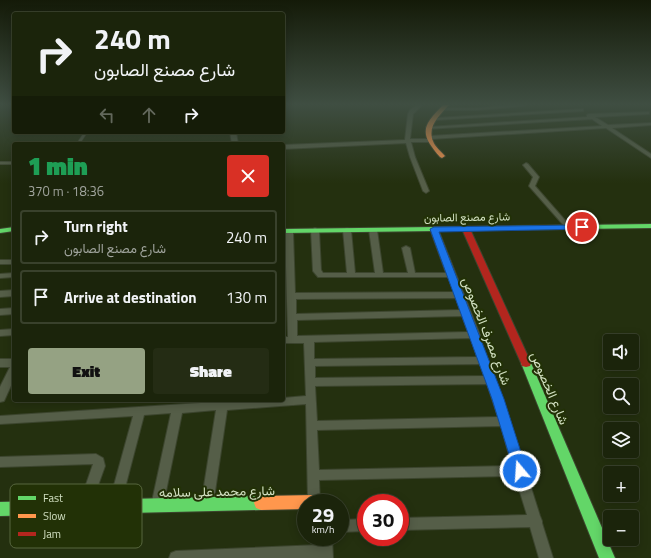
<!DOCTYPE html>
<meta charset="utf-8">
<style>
body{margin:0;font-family:"Titillium Web",Vazirmatn,sans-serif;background:#242c14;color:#f1f3f6;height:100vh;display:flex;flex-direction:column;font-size:15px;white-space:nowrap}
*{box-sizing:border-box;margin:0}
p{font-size:13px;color:#a0a49d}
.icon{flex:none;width:22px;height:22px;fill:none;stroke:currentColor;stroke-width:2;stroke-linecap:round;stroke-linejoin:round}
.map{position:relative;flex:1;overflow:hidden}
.sheet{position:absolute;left:12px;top:142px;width:273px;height:260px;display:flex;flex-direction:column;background:#1b240b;border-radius:4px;box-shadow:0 2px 10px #0003,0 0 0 1px #39412c}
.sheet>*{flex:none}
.top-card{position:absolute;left:12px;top:12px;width:273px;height:122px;border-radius:4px;box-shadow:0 2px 10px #0003,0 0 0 1px #39412c;background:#1b240b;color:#f1f3f6;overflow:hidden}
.controls{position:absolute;left:603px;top:334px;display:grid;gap:8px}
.controls a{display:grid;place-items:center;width:36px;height:36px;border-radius:4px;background:#1b240b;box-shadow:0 2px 10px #0003,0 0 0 1px #39412c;font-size:20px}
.speed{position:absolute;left:297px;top:494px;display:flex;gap:8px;font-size:20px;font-weight:700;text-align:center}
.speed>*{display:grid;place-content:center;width:52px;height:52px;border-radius:50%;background:#1b240b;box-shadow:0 2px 10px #0003,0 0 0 1px #39412c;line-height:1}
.speed small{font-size:10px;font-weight:400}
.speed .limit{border:6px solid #d22;background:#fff;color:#111}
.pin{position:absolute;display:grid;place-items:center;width:34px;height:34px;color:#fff;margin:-17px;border:2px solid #fff;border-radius:50%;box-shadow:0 1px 4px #0007}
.me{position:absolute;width:44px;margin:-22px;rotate:342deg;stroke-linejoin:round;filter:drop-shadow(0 0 3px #0008)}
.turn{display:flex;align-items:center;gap:14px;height:84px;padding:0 16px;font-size:18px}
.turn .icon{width:52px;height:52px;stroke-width:2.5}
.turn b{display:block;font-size:28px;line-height:34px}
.lanes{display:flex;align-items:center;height:38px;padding:0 16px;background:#0003;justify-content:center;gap:20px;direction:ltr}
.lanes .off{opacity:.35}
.round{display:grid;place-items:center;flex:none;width:42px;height:42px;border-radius:4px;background:#242c14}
.summary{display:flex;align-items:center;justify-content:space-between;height:68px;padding:0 16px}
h1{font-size:24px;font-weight:800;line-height:30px;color:#1e9e55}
.action{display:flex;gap:8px;margin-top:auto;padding:8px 16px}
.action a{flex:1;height:46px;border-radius:4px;background:#95a283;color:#111;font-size:16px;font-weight:800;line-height:46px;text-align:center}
.action a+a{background:#242c14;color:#f1f3f6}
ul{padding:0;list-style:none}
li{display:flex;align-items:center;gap:12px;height:54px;margin:0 8px 6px;padding:0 8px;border:2px solid #39412c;border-radius:4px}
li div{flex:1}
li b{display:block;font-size:15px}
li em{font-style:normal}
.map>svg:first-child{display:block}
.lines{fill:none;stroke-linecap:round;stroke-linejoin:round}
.lane-casing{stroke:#3c452e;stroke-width:4}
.street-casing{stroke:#3c452e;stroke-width:2}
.fast-casing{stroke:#3c452e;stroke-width:2}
.slow-casing{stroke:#3c452e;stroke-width:2}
.jam-casing{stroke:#3c452e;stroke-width:2}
.lane{stroke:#555e48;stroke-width:2.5}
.street{fill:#555e48;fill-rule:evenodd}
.fast{fill:#63d668;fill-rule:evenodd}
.slow{fill:#ff974d;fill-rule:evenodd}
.jam{fill:#b3261e;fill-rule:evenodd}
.route{fill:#1a73e8;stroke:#114b97}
.labels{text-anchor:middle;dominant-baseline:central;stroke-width:4;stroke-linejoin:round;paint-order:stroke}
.street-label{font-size:11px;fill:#d2e0c2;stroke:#223106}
.near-street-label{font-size:13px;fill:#d2e0c2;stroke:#223106}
.key{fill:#223106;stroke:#57663e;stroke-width:1}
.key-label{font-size:11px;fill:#d2e0c2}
</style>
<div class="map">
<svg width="651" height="558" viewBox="0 0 651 558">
<rect width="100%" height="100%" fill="#24300f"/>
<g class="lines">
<defs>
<path id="lane" d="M78,144L86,132
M0,163H14"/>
<path id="street" d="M417,105H422L413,114L410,139H427L429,136L602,126L592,119L426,129V127H428L587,117V115L589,114L647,112H649V114L595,117L608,125L651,123V125L612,128L651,154V158L606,128L431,139L429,142H411L415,157L429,191L426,193L423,191L410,157L406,143L283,149V145L405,140L408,114L410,110Z
M508,105H525L523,106L477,110H442L440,109L442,108H477Z
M581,109H583V111L435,120L433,119L435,118Z
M230,132H236L238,144H232Z
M526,163L528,164L539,177L535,186L570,226L571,227L570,228H566L529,186L533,177L523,165Z
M434,227L438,229L480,335L479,336L503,399L540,516L542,521V523L553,558H539L530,527L400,530V518L527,515L515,476L319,480L320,503H308L306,404L227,410L213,505L211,509L207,511L203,509L201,505L216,410L182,413L163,506L161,510L157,512L153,510L151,506L171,413L144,415L120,507L118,511L114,513L110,511L108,507L133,416L0,424V416L247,400H283V398L306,396L304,343H283V337H288L285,231L287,230H291L293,231L295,293L454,292L448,277H318L313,271L311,230L315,228L319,230L321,270L323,273H347L343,230L347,228L351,230L355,273H375L369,230L373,228L377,230L383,273H408L402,248L406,246L410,248L415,273H446L430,229ZM456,298L460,310L296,314V299ZM462,316L468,332L297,336V320ZM471,338L477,357L314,359V342ZM480,364L484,376L315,378V366ZM487,384L498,417L317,421L315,386ZM501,426L512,466L319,470L317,430Z
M0,260H14V264H0Z
M14,273V277L0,278V274Z
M14,290V296L0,297V291Z
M14,308V314L0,315V309Z
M14,329V335L0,336V330Z
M0,359H14V379L4,401L0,402V387L10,367H0Z
M96,454L103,458L105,466L90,508L88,512L84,514L80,512L78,508L93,464L0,467V457Z
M366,519V531L340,532V520Z
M318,537H332L333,558H169L171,553L176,551L319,545Z"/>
<path id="fast" d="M651,224V228L283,233V229Z
M14,227V231L0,233V229Z
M526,359L530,360L531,363L615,558H599L521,363L522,360Z
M261,496L266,498L268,503L266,508L261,510L0,516V502Z"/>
<path id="slow" d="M443,105H449C440,115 427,126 433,141C435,147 441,151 445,156L442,158L440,157C420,134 421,127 443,105Z
M314,495L319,497L321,503H306V509L261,510L256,508L254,503L256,498L261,496Z"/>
<path id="jam" d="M463,227H469L470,229L531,363L530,366L526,367L522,366L521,363L462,229Z"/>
</defs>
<use href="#lane" class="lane-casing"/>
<use href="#street" class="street-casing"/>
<use href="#fast" class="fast-casing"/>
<use href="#slow" class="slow-casing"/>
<use href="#jam" class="jam-casing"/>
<use href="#lane" class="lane"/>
<use href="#street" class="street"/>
<use href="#fast" class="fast"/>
<use href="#slow" class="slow"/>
<use href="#jam" class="jam"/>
</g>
<linearGradient id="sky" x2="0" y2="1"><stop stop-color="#141a08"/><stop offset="0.57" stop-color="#3f4e42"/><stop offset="1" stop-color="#3f4e42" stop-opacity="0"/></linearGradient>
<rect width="651" height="183" fill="url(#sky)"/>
<path class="route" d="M582,225L586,227L585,229L439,232L504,399L527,471L525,475L520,477L516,475L514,471L492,399L430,229L434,227Z"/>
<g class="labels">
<g class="street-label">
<text transform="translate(467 217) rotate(-1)">شارع مصنع الصابون</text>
</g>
<g class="near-street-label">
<text transform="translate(487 331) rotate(69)">شارع مصرف الخصوص</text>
<text transform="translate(550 388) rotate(67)">شارع الخصوص</text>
<text transform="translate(217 491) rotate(-1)">شارع محمد على سلامه</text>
</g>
</g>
<rect x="10" y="484" width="132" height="64" rx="6" class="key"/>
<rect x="18" y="496" width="18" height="4" fill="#63d668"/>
<rect x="18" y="514" width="18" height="4" fill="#ff974d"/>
<rect x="18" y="532" width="18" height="4" fill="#b3261e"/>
<g class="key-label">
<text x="43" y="502">Fast</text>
<text x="43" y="520">Slow</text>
<text x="43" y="538">Jam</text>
</g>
</svg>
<div class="controls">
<a><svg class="icon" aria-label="sound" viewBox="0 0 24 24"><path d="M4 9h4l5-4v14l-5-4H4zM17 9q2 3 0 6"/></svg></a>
<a><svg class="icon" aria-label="search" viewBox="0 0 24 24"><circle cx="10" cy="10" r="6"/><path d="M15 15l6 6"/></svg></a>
<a><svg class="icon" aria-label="layers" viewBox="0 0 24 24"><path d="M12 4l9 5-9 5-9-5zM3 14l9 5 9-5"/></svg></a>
<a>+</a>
<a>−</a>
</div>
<div class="speed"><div>29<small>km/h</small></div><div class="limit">30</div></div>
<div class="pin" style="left:582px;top:227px;background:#d93025"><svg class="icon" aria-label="arrive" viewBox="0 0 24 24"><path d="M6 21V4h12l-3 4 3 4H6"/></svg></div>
<svg class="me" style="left:520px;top:471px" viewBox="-20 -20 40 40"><circle r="17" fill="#1a73e8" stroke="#fff" stroke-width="3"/><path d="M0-11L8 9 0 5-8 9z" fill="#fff"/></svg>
<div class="top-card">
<div class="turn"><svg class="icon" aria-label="right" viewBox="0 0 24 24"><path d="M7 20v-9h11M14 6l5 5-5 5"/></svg><div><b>240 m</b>شارع مصنع الصابون</div></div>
<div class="lanes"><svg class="icon off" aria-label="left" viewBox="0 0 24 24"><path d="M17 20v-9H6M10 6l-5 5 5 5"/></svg><svg class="icon off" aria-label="ahead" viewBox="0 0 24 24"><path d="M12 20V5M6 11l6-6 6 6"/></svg><svg class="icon" aria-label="right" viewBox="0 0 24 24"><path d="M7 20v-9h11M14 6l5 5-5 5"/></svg></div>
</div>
<section class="sheet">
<div class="summary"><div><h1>1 min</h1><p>370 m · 18:36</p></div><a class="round" style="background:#d93025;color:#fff"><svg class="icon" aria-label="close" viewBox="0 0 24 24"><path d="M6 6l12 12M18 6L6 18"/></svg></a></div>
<ul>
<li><svg class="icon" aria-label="right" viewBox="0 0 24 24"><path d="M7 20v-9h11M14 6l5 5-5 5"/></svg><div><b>Turn right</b><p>شارع مصنع الصابون</p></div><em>240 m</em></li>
<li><svg class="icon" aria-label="arrive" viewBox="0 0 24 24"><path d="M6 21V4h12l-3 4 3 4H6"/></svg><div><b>Arrive at destination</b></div><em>130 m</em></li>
</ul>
<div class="action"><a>Exit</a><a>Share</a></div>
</section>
</div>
